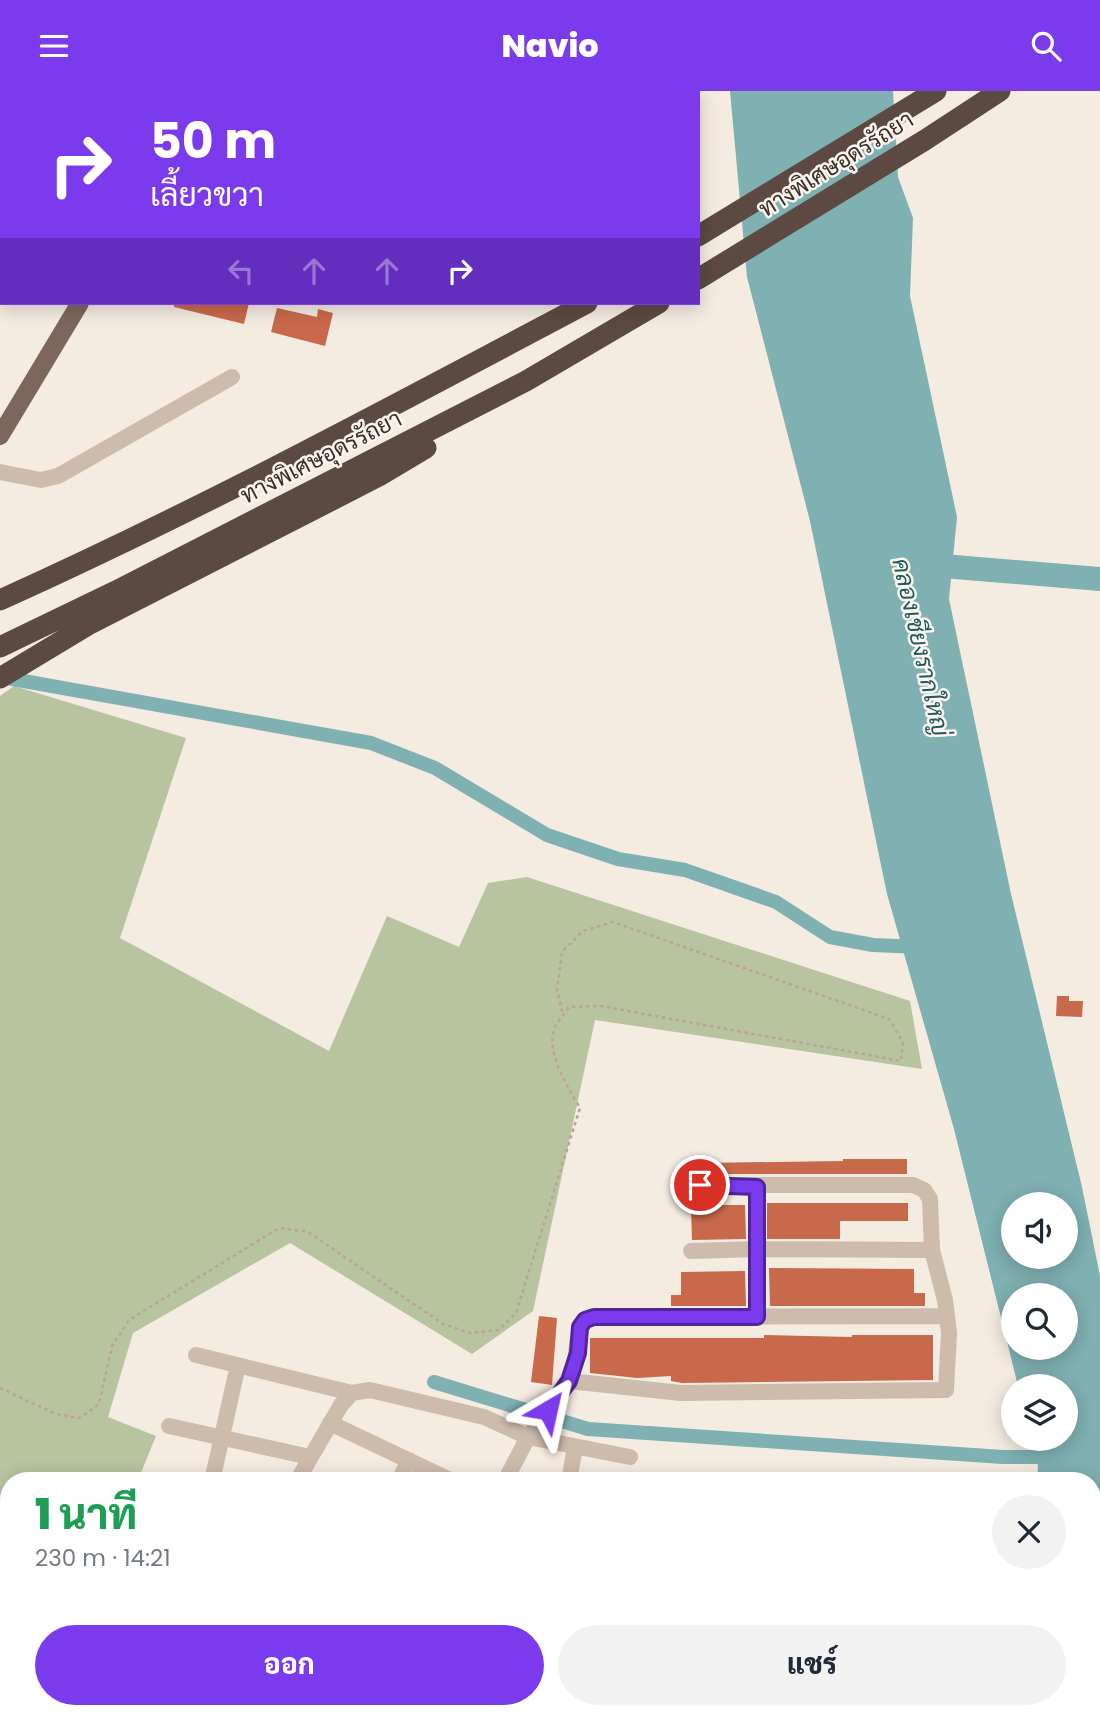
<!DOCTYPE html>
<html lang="th">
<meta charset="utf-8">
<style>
body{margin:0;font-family:Poppins,Sarabun,sans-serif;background:#f2f2f3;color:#1f2937;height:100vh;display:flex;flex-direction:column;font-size:26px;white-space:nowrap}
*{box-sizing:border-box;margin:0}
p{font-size:23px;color:#747a83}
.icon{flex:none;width:38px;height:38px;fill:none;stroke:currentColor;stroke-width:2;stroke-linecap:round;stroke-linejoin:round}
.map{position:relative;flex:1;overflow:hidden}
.details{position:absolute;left:0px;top:1381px;width:1101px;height:247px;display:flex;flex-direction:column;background:#fff;border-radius:28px 28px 0 0;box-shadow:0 4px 18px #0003}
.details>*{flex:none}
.hud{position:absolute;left:0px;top:0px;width:700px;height:214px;box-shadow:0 4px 18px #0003;background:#7c3aed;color:#fff;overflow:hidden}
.tools{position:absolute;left:1001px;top:1101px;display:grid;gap:14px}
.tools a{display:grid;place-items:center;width:77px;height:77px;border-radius:50%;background:#fff;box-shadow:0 4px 18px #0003;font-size:35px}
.pin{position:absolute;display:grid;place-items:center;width:60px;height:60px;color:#fff;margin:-30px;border:4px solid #fff;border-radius:50%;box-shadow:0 2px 7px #0007}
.me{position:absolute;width:77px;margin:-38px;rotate:36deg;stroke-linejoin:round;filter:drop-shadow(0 0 5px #0008)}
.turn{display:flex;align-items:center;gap:24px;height:147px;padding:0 35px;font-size:32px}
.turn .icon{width:91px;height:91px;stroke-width:2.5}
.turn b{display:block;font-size:49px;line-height:60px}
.lanes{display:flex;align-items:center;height:66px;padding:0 35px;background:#0003;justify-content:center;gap:35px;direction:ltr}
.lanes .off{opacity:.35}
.round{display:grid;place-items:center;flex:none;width:74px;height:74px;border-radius:37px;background:#f2f2f3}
.summary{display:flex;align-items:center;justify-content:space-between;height:119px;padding:0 35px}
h1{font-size:42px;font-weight:800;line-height:52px;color:#1e9e55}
.action{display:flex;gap:14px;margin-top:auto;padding:14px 35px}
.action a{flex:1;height:80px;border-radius:42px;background:#7c3aed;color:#fff;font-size:28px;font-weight:800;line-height:80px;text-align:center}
.action a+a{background:#f2f2f3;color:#1f2937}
header{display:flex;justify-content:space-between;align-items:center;height:91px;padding:0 35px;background:#7c3aed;color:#fff;font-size:32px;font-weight:800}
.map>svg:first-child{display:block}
.green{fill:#b8c4a0}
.water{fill:#7fb0b2;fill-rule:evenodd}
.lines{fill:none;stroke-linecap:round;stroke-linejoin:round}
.canal{stroke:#7fb0b2;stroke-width:14}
.river{stroke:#7fb0b2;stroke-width:24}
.building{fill:#c8694b}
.path{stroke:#b9a596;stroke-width:2.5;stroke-dasharray:3.5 3.5;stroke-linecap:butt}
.minor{stroke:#cdbbac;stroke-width:16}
.major{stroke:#7d675c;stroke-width:18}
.highway{stroke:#5c4a42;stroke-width:21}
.route-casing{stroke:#51269a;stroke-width:18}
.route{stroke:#7c3aed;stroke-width:12}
.labels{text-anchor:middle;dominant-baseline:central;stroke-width:5;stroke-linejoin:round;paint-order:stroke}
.street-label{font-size:23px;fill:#3b302b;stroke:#fbf5ee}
.water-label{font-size:24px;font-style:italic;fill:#1f5a5e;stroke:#fbf5ee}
</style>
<header><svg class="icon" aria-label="menu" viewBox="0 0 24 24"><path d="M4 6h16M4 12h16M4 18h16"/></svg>Navio<svg class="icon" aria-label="search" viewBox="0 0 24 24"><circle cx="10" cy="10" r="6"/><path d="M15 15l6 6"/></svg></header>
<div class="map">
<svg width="1100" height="1626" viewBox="0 0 1100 1626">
<rect width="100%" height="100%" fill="#f4ebe1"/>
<path class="green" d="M14,595L186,647L120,847L329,960L387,825L459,856L488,792L527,786L910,910L922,978L595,929L533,1220L472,1263L290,1152L133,1242L108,1326L156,1345L138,1389L9,1390V1466L0,1479V605Z"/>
<path class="water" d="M730,0H893L898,86L913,127L910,205L957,426L949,508L1011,803L1082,1096L1100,1185V1626H1016L1017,1619H1092V1390L1037,1389L1038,1375L1031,1348H1066V1295H1018L954,1038L887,803L810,430L747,186ZM1013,1113H1066V1166H1013ZM1013,1204H1066V1256H1013Z"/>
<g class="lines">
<path class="canal" d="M1,586L371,652L435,677L547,744L618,768L685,779L776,811L830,846L873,854L921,856
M434,1291L588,1338L1003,1366H1055
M80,1619L86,1626"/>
<path class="river" d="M919,473L1100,488"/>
</g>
<path class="building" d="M174,212H249L244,233L174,216Z
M277,217L317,226L318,218L333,222L325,255L271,241Z
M1057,905H1069V910H1083L1082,926L1056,925Z
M843,1068H907V1083H701V1072L843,1070Z
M767,1112H908V1130H840V1148H767Z
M691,1114H745L746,1148L692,1149Z
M769,1177L914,1178V1202H925V1215H770Z
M745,1180L746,1215H671V1204H681V1181Z
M539,1225L557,1227L552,1294L531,1291Z
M764,1244L852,1246V1244H933V1289L682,1292L671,1290V1285L637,1287L590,1282V1247H764Z"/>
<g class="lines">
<path class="path" d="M0,1297L56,1323L80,1327L99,1313L112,1255L129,1229L279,1137L308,1141L443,1233L470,1242L499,1239L516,1222L580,1017C568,996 543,959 556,934C560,928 565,922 569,916L601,915L901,970L903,951L889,928L613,831L583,840L562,861L557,899L563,925"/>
<path class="minor" d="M467,0L468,2
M574,0L575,2
M0,153L2,154
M0,381L41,389L58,385L232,286
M757,1096V1226
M691,1160L757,1158L932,1159
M196,1264L352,1302
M569,1290L681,1302L946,1299L949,1242L945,1209L932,1159L930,1108L924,1099L913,1094H700
M330,1332L452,1390
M169,1335L310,1366
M212,1390L238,1274
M297,1390L341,1314L352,1302L370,1299L484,1326L528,1346C546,1323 566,1300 574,1273C579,1255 574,1232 594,1226L947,1225
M399,1390L409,1369
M505,1390L528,1346L630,1366
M569,1390L575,1356
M0,1586L9,1578
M0,1596L9,1601
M48,1619L63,1626
M212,1619V1626
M620,1619L630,1626
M32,1626L38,1619
M601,1626L604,1619"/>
<path class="major" d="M194,2L195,0
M0,345L80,212"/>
<path class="highway" d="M698,145L936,0
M698,188L925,49L1000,0
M0,509C200,419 393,315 587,212
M0,556L116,500L526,290L659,212
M0,587L88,534L379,385L426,357"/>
</g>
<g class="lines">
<defs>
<path id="route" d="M548,1319L569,1290L578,1262L580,1236L585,1229L594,1226H757V1096L700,1094"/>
</defs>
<use href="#route" class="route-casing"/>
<use href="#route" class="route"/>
</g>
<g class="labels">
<g class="street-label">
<text transform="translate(836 73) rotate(-32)">ทางพิเศษอุดรรัถยา</text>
<text transform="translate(321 366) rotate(-27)">ทางพิเศษอุดรรัถยา</text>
</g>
<g class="water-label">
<text transform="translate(921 556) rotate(77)">คลองเชียงรากใหญ่</text>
</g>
</g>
</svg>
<div class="tools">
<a><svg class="icon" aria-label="sound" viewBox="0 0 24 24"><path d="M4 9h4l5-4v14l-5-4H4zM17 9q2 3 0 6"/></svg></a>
<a><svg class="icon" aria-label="search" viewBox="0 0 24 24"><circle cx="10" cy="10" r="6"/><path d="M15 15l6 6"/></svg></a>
<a><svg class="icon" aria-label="layers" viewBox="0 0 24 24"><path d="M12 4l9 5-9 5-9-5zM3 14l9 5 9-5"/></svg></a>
</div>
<div class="pin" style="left:700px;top:1094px;background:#d93025"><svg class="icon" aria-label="arrive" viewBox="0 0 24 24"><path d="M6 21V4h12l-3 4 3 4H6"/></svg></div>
<svg class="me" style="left:548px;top:1319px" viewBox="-20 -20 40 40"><path d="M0-17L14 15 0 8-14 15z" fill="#7c3aed" stroke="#fff" stroke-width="4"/></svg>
<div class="hud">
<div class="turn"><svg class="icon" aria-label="right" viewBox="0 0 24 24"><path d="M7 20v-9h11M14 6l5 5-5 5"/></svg><div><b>50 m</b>เลี้ยวขวา</div></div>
<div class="lanes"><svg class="icon off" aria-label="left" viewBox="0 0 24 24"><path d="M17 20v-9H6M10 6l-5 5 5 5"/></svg><svg class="icon off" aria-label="ahead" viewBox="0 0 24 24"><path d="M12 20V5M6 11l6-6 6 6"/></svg><svg class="icon off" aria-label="ahead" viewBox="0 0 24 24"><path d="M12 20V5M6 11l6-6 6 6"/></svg><svg class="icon" aria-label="right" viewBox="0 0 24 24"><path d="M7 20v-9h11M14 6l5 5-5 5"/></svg></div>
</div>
<section class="details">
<div class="summary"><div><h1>1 นาที</h1><p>230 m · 14:21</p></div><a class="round"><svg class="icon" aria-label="close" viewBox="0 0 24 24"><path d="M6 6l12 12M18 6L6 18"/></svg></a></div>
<div class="action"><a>ออก</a><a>แชร์</a></div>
</section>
</div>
